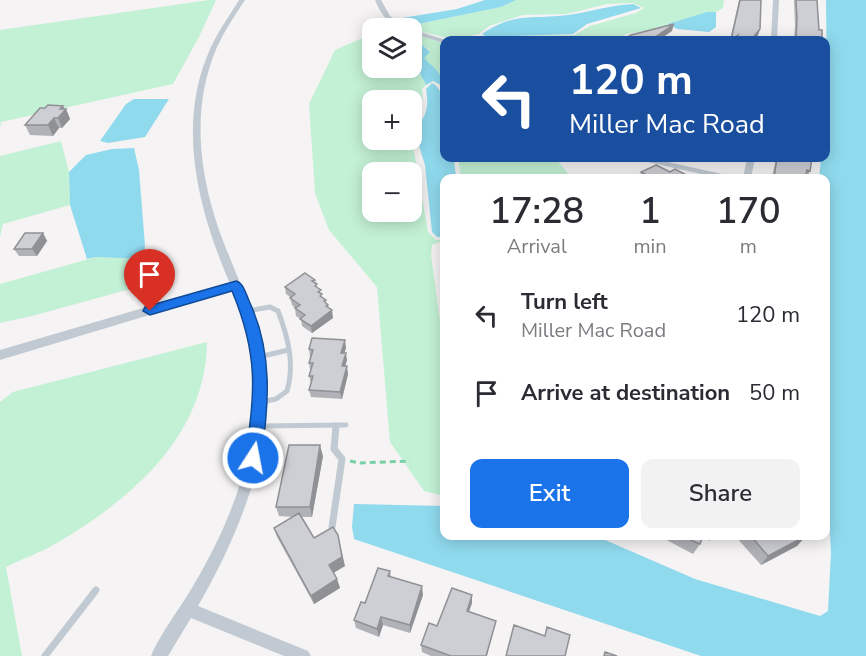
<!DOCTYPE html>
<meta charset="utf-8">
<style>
body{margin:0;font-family:"Nunito Sans",sans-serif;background:#f2f2f3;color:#2b2b33;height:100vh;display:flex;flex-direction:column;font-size:22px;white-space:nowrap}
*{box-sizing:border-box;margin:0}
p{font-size:20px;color:#7c7c81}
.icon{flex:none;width:33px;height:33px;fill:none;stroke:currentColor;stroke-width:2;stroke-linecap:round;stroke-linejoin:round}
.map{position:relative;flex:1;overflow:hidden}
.drawer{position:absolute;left:440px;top:174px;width:390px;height:366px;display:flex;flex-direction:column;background:#fff;border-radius:12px;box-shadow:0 3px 15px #0003}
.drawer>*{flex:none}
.guide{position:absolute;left:440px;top:36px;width:390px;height:126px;border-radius:12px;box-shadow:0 3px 15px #0003;background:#1a4fa0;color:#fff;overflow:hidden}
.controls{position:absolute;left:362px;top:18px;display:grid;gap:12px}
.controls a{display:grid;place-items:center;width:60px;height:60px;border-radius:12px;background:#fff;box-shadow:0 3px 15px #0003;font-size:30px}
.pin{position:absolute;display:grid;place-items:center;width:51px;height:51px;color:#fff;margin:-62px -26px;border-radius:50% 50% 50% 0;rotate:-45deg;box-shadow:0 0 6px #0007}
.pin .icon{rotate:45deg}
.me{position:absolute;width:66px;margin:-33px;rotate:11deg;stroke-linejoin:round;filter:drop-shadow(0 0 4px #0008)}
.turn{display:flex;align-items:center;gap:21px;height:126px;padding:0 30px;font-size:27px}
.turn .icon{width:78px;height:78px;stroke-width:2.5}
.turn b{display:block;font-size:42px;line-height:51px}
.eta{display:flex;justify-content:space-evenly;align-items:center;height:102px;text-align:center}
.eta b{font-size:36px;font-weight:600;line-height:42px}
.primary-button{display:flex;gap:12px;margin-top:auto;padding:12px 30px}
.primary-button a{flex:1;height:69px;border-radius:12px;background:#1a73e8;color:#fff;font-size:24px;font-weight:600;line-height:69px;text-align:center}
.primary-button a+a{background:#f2f2f3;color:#2b2b33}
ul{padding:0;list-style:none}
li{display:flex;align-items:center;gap:18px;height:78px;padding:0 30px}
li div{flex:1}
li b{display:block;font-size:22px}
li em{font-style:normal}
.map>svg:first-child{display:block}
.green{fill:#c3f1d5;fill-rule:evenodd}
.water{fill:#90daee}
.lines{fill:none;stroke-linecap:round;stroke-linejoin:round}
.path{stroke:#7ad0a6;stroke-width:3;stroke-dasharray:6 4;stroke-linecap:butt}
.service-far1{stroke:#c1cad2;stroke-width:5}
.service{stroke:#c1cad2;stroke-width:7}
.minor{fill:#c1cad2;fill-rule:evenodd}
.tertiary{fill:#c1cad2;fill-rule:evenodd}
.wall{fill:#b0b2b7}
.shaded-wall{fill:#909195}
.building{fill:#cdcfd5;stroke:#909195;stroke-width:1.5}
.route{fill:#1a73e8;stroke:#114b97;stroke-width:1.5}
</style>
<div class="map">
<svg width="866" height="656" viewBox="0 0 866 656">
<rect width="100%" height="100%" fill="#f5f3f3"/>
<path class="green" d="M209,0H216L199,37L173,84L1,122L0,128V30Z
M516,0H724L723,8L716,12H707L660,28L627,34L612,40H476L517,36L574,35L590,26L636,13L644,8L633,3L607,4L567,14L523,15L489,26L479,34L455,39L457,40L418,31L399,22L413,25L501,7Z
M411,33L444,43V80L423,58L430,51L417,40L411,41Z
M372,34V68H411V56L426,85L422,89C424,104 421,117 411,128V100H372V140H411V134L428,232L436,240H444L432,245L431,255L444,350V496L424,491L390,442L377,287L329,230L315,193L309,104L335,50ZM372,172H411V212H372Z
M61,141L69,172L70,205L3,224L0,237V156Z
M458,158H555L572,178H461Z
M96,257L143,259L152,283L32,316L0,323V284Z
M207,342C206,436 131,500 55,544C40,553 22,559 6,567L22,656H0V402L13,392Z"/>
<path class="water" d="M485,0H516L501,7L413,25L400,23L396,19L457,9Z
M826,0H866V656H701L354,539L352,527L354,504L444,506V536H596L695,579L820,616L828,611L831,553L825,439V178H819L821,158H825L827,90Z
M633,4L641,8L587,24L573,34L487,37L482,34C517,11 530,20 568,15C590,12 610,5 633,4Z
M707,12H716V27L709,32L677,29L668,24Z
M416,39L430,52L424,58C435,69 444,74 444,90L441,85L433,81L426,85L411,56V41Z
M432,83C451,92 444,139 444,158H454L456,178H444V237H437L432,232L425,165L414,130C427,116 429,108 426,89Z
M134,99H169L145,137L108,143L100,141L126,104Z
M134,148L139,170L145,246L143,259L96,257L87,259L70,205L69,172L86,155L112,149Z"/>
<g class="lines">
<path class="path" d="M350,461L360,463L410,461"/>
<path class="service-far1" d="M247,311L270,307L278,311C288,337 295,364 287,391L276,399L261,402
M259,357L288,350
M259,426L346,425
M336,427V425"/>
<path class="service" d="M332,527L342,459L334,449L336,426
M45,656L96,590"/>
<path class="minor" d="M239,0H245C235,15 225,30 217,47C187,116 202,192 230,258C242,290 260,322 264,357C276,445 241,531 198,606L308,651L311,656H284L191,618L168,656H151C160,634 181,607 193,586C227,529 253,465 256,398C258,351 241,310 223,267C195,197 178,118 211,47C219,30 230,15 239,0Z
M375,0H381L390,16L408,28C390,28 381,15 375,0Z
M773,0H779L777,40H771Z
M411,29L446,40H447H444V43L411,33Z
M638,158H650L731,176L732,178H719L639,160Z
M747,158H755L751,178H743Z"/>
<path class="tertiary" d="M235,281L239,282L241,285L239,288L0,360V350Z"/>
</g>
<path class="wall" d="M739,0H761L760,29L758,35L754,40H730Z
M794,0H817L819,30L822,40H794L795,25Z
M64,109H66L70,119L62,128H59L53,136L30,135L25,125Z
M696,158H713L711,161Z
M776,158H812L810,171L807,178H772Z
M641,172H670L692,178H640Z
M43,233L47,241L37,256H19L14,249Z
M315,283L333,318L312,333L302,326L301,319L296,316L295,308L292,305L290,297L286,294L285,287Z
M346,348L344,353L347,360L345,366L348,374L342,399L311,397L309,390L311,383L309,376L311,370H310L309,363L310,357L309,349Z
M323,456L312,517H302L314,538L345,566L334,572L340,588L314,604L277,537L274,528L293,517L279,516L276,507Z
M659,536H713L710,541L702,537L700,544L693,554Z
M735,536H805L797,546L761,565Z
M390,571L391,577L423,595L410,633L383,625L379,637L356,628L354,620L365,603Z
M472,595V603L469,612L494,629L487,656H431L422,652L421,645L437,626Z"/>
<path class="shaded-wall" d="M674,24L672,31L659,40H651Z
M760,29L758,35L754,40H751Z
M63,106L65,110L66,109L70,119L62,128L58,118L60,109Z
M54,118L59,128L53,136L48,125Z
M591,158H607L590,162Z
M43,233L47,241L37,256L32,249Z
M332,310L333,318L312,333L311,326Z
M345,340L346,348L342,360L341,353Z
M346,353L347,360L343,373L342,366Z
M347,366L348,374L342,399L340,392Z
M320,445L323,456L312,517L310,507Z
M338,535L345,566L332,574L329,565Z
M806,536L797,546L761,565L768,556Z
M337,579L340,588L314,604L311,596Z
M422,586L423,595L410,633V625Z
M472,595V603L466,619L467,611Z
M381,617L383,625L379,637L377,629Z"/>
<path class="building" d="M740,0H761L760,29L751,40H736L738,35L731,40Z
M796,0H817L819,30H822V40H796L797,18Z
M674,24L651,40H622L631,35Z
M48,105L63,106L60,109H66L58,118H54L48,125H25L40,108H45Z
M777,158H812L810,171L807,170L805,178H774Z
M656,165L670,172L675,169L692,178H652L641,172Z
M25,233H43L32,249H14Z
M305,273L315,280L312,281L317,284L315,286L321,290L318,292L322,294L320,296L326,300L324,301L328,305L326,306L332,310L311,326L300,319L305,315L295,308L300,305L290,298L295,294L285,287Z
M312,338L345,340L341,353H346L342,366H347L340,392L309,390L313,376H309L313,363H309L313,350L309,349Z
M289,445H320L310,507H276Z
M299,513L314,538L333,527L338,535L342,557L329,565L337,579L311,596L274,528Z
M682,536H703L700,544Z
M751,536H806L768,556Z
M378,568L390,571L388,576L422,586L410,625L381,617L377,629L354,620L361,602L365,603Z
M452,588L472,595L467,611L496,621L486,656H451L421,645L429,623L437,626Z
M514,625L545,636L547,627L570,635L565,656H506Z
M605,652L617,656H604Z"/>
<path class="route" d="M236,281C244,283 246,295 250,303C273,353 269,405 261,458L259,463L253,465L247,463L245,458C256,393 258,353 232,291L150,315L143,311L145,307Z"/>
</svg>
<div class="controls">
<a><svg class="icon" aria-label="layers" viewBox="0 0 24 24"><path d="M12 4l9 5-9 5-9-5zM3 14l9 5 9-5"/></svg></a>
<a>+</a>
<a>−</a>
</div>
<div class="pin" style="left:150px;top:311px;background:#d93025"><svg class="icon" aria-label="arrive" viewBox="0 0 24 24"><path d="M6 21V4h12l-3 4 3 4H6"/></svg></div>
<svg class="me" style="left:253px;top:458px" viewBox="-20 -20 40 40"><circle r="17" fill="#1a73e8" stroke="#fff" stroke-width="3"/><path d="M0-11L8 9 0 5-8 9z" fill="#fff"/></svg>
<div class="guide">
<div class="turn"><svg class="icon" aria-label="left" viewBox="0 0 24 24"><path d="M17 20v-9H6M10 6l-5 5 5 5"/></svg><div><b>120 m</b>Miller Mac Road</div></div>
</div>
<section class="drawer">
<div class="eta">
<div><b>17:28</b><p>Arrival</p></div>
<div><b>1</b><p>min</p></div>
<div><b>170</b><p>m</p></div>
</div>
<ul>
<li><svg class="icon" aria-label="left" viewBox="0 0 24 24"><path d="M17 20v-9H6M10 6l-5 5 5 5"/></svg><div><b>Turn left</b><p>Miller Mac Road</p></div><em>120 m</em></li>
<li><svg class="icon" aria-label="arrive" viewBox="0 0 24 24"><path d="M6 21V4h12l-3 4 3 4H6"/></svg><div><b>Arrive at destination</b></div><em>50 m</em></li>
</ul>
<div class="primary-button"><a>Exit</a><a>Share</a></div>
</section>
</div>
